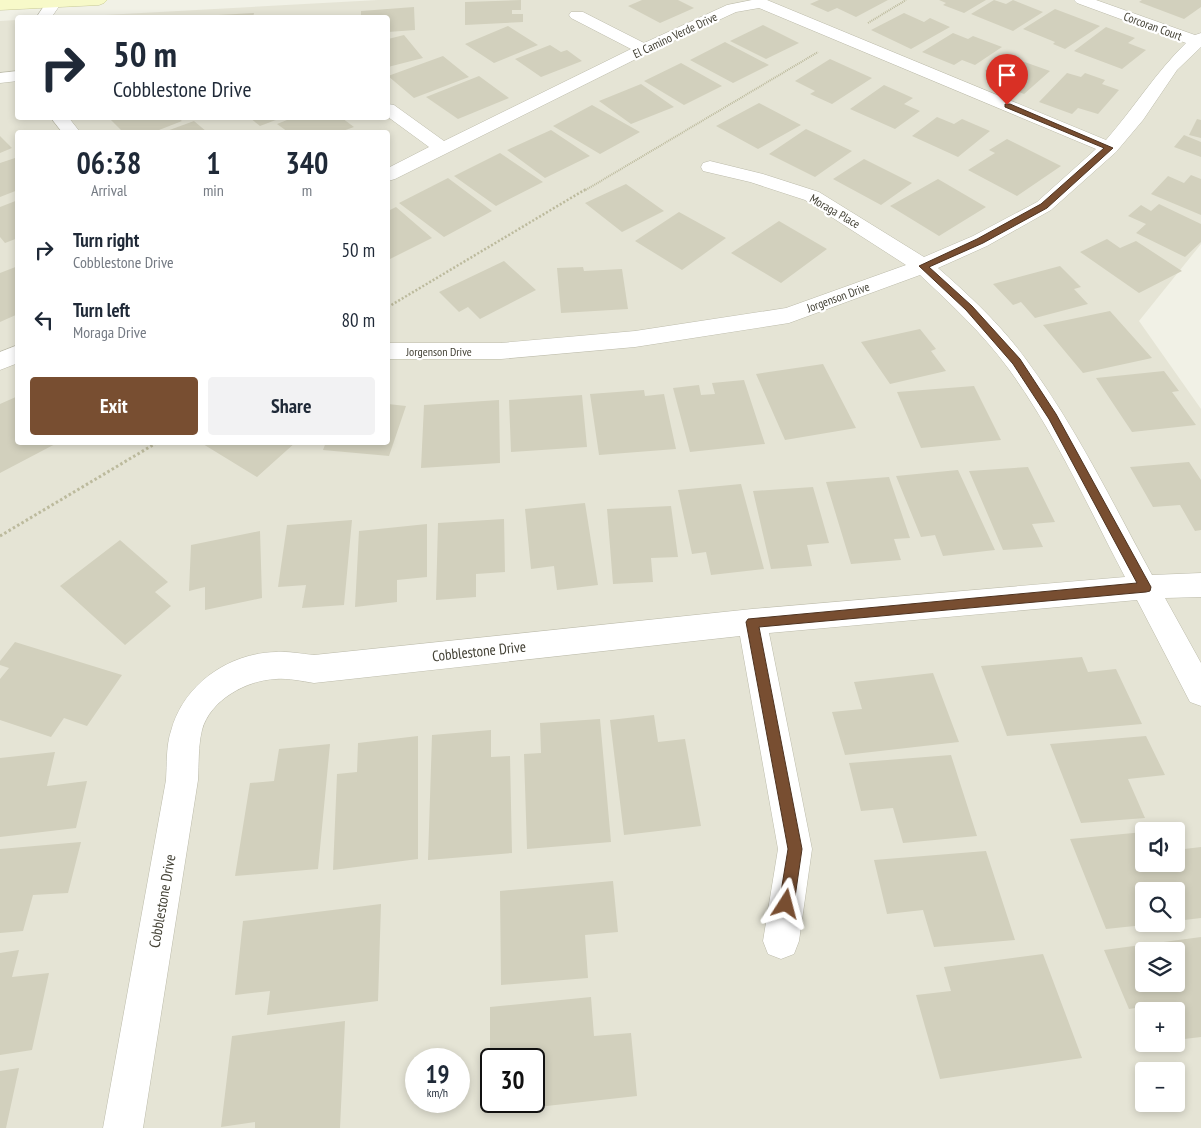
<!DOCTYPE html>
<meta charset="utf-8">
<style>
body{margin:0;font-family:"PT Sans Narrow",sans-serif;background:#f2f2f3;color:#1f2937;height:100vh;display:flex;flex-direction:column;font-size:19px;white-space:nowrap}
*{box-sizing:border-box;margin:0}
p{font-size:16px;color:#747a83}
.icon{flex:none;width:28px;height:28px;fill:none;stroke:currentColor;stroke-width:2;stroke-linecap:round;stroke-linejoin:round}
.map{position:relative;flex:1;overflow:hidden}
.drawer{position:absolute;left:15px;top:130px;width:375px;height:315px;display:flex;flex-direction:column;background:#fff;border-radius:5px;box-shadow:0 2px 8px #0003}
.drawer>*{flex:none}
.top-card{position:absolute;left:15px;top:15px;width:375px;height:105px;border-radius:5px;box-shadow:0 2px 8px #0003;background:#fff;color:#1f2937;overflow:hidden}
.fabs{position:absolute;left:1135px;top:822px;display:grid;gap:10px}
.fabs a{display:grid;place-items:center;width:50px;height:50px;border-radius:5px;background:#fff;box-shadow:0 2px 8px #0003;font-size:25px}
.speed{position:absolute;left:405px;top:1048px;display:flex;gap:10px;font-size:25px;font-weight:700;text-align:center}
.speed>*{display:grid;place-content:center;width:65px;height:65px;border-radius:50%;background:#fff;box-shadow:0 2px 8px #0003;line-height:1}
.speed small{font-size:12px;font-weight:400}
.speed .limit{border:2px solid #111;border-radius:8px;background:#fff;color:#111}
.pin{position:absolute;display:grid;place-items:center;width:42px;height:42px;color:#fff;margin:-51px -21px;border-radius:50% 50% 50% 0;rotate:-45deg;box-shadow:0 0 5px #0007}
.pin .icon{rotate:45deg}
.me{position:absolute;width:55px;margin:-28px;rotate:9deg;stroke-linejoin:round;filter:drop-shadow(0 0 4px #0008)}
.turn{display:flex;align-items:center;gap:18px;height:105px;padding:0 15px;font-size:22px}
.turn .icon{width:65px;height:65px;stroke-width:2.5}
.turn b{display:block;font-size:35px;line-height:42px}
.eta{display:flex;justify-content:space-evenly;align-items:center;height:85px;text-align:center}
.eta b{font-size:30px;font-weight:700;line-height:35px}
.cta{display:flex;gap:10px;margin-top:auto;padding:10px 15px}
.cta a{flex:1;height:58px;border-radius:5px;background:#784e31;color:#fff;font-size:20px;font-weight:700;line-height:58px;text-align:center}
.cta a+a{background:#f2f2f3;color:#1f2937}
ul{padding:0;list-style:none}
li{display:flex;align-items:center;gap:15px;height:70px;padding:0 15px}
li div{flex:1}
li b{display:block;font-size:19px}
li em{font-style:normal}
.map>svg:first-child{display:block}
.residential{fill:#e5e4d5;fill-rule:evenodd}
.building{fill:#d2d0bd;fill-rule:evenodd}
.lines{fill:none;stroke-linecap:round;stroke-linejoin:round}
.street-casing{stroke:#bcbbaa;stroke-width:1}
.secondary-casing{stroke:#c8ca98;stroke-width:1}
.path-far2{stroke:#bcba9d;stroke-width:2;stroke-dasharray:1 1;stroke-linecap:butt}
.path-far1{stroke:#bcba9d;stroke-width:2.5;stroke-dasharray:2 2;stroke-linecap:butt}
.path{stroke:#bcba9d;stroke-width:3;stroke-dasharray:2.5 2.5;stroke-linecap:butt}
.street{fill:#fff;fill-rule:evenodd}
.secondary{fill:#f7f9c9;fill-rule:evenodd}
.route{fill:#784e31;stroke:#4e3320}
.labels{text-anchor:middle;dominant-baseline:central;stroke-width:4.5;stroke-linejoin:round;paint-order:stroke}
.far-street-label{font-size:12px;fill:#444236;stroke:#fff}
.street-label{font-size:15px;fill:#444236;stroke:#fff}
</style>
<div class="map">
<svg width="1201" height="1128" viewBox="0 0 1201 1128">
<rect width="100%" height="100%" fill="#f1f1e6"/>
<path class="residential" d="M378,0H1201V244L1139,321L1201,409V1128H0V21L17,20L18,118H388V18L68,17ZM18,132H388V442H18ZM1144,831H1176V864H1144ZM1144,891H1176V924H1144ZM1144,951H1176V984H1144ZM1144,1011H1176V1044H1144ZM416,1059H459V1101H416ZM491,1059H534V1101H491ZM1144,1071H1176V1104H1144Z"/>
<path class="building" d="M521,0V10H512V14H523V22L465,25V2Z
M642,0H678L694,8L660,23L628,6Z
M819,0H888L856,17L837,8L828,12L810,4Z
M939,0H986L964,13L943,5L946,3Z
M994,0L1006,4L1013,0L1043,12L1013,31L971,14Z
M1142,0H1201V7L1184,19L1139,2Z
M414,7L415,30L388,32V18H361V11Z
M1055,9L1100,26L1065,49L1053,44L1055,42L1023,29Z
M254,13L253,18H200V16Z
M904,13L924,22L930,18L950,27L911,49L871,30Z
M763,25L799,43L766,59L730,41Z
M508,26L538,45L494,63L465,44Z
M1106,27L1135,38L1128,43L1146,50L1122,69L1074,51Z
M953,33L968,39L973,36L1002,47L975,65L962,60L954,65L922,52Z
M404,35L423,58L388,67V39Z
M725,42L769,65L733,83L690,60Z
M550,45L561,52L567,50L582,61L541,77L515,59Z
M1005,55L1050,71L1024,94L994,82L1001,76L985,71Z
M443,56L469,77L414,98L388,76Z
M830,59L872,78L832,104L810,94L815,91L795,81Z
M681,63L722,86L684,105L644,81Z
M1067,73L1081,77L1085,73L1105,80L1102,84L1119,90L1098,114L1078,108L1072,114L1039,102Z
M479,76L509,98L458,119L426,97Z
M641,84L674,107L631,124L599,101Z
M884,85L913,98L904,104L920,111L895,129L850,109Z
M759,103L801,125L758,149L716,126Z
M592,105L640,132L600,154L553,126Z
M937,117L954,124L962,119L990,131L958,157L912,136Z
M109,118H178L182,121L154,132H123Z
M250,118H281L260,126Z
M292,118H342L354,127L340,132H288L277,124Z
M1197,119L1201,120V138L1189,135Z
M194,121L207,132H164Z
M806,129L852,151L815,177L769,154Z
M551,130L590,156L545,178L507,150Z
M1184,135L1201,142V157L1174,147Z
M0,136L12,148L0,153Z
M1007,139L1061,166L1017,196L968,170L995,153L989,150Z
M500,153L543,182L496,206L454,176Z
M18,157V190L0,197V163Z
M864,159L912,183L881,205L833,179Z
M1191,175L1201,179V215L1151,194L1168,176L1184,183Z
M448,178L492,211L444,237L399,203Z
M938,179L986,207L939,236L890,206Z
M626,184L664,211L622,232L585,203Z
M18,200V238L5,243L0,237V207Z
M1159,204L1201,224V242L1185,257L1136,233L1146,224L1128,216L1141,205L1151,211Z
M396,207L432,238L388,260V211Z
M679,212L726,238L682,270L635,241Z
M779,221L827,249L781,283L731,253Z
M1107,239L1120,248L1136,241L1182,271L1139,293L1080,252Z
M504,261L536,290L480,319L468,307L459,312L439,292Z
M18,266V314L0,322V273Z
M1060,266L1081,287L1074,289L1088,304L1035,318L1021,302L1013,305L993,284Z
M583,267L584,271L622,269L628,309L561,313L557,268Z
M1110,311L1152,358L1083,373L1043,325Z
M920,329L936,349L931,351L946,371L890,384L861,342Z
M823,364L856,428L785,440L756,374Z
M1164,371L1179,391L1172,392L1196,425L1132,432L1096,378Z
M744,380L765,444L690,452L673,388L699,385L701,395L715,394L712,383Z
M974,386L1001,440L921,448L897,392Z
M644,390L645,396L664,394L676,449L599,455L590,394Z
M582,395L587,447L511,452L509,400Z
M18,396V442H59L0,473V404Z
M499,400L500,463L421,468L424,405Z
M388,404L406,406L389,456L323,450L326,442H388Z
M205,442H296L257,477L203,444Z
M1189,462L1201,480V530L1195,531L1180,505L1153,507L1130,467Z
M1028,467L1055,522L1032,524L1043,547L1003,550L969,471Z
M958,470L995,550L943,556L935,535L921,537L896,476Z
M889,477L910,538L894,539L901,560L851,564L826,482Z
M741,484L764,569L711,575L706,552L692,554L678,490Z
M813,487L829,543L807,545L812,566L771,569L753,491Z
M585,503L598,585L557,590L554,566L531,569L525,509Z
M671,506L678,557L651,558L653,582L613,584L607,509Z
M504,519L505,572L476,574V597L436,600L438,523Z
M352,520L344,605L302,608L306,585L278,587L287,525Z
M427,524V577L397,580V602L355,607L359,531Z
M260,531L262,598L205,610V587L189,591L191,545Z
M120,540L168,582L155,592L171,606L125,645L60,586Z
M15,642L122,675L87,726L64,718L51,737L0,720V679L9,668L0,665V661Z
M1082,657L1088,672L1116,669L1142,724L1007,736L981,666Z
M933,673L959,742L845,755L832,712L862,709L854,682Z
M654,715L658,742L685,739L701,826L624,835L610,720Z
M600,719L611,842L527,849L524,754L541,753L540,723Z
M491,730V757L510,756L512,853L428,860L432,735Z
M418,736V859L333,870L337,774L357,772L358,743Z
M1146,736L1165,775L1128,779L1145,818L1081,823L1050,744Z
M330,744L318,869L235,876L250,783L274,781L279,749Z
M55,752L47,786L87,781L76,828L0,837V758Z
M951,755L977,836L903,843L893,808L861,811L849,763Z
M1144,832V864H1176V850L1201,847V918L1176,921V891H1144V925L1106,929L1070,839Z
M81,842L68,893L33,895L23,931L0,933V849Z
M986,851L1015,940L934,947L923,910L887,914L874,860Z
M613,881L618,932L585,935L588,978L501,985L500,891Z
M381,904L378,1001L267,1015L270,991L235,995L243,921Z
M1201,937V1037L1176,1040V1011H1151L1148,1006L1129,1009L1104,950ZM1144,951H1176V984H1144Z
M19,950L12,977L49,973L32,1050L0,1055V953Z
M1043,954L1082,1058L940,1079L916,995L951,991L944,967Z
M591,997L594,1036L631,1033L637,1096L491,1112V1101H534V1059H490V1007Z
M345,1021L340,1128H255V1122L221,1127L232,1036Z
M19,1068L6,1128H0V1071Z"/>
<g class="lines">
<defs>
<path id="street" d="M48,0H60L62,2L51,18H36Z
M752,0H767L1106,140C1134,108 1156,72 1186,43L1077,3L1074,0H1096L1195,35L1201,33V47L1177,70L1143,120L1116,152L1051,210L987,246L938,268C969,295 1000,324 1025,358C1075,425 1112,502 1152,575L1201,573V597L1165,598L1201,663V706L1190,702L1137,600L769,633L812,849L799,941L794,954L781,959L768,954L763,941L778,849L740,636L314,683C301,681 289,678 276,679C247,680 210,700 202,730C198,746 199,764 198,780L143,1128H103L166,780C167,764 166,746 171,731C183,685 228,653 276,652C289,651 301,654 314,655L752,609L1125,577C1088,507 1055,432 1008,368C983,334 951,304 920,275L789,323L635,347L501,359H388V343H501L635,331L786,308L906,265L805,200L750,182L703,171L701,167L703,163L710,161L763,174L819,192L924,257L973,236L1037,202L1096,149L759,8L736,12L650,52L395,179L388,181V168L429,147L388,117V104L394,105L444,141L631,49L571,18L569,15L571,12H583L644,43L727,5Z
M18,71V81L0,83V73Z
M51,118H69L80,132H62Z
M18,345V363L0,370V352Z"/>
<path id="secondary" d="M0,0H107L104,3L99,5L0,10Z"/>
</defs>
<use href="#street" class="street-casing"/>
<use href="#secondary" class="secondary-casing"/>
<path class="path-far2" d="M868,23L906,0
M584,191L818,52"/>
<path class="path-far1" d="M388,307L586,189"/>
<path class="path" d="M0,536L158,442"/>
<use href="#street" class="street"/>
<use href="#secondary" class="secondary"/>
</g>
<path class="route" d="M1005,104H1010L1113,148L1047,208L983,243L929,267L972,306L1020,359L1056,414L1151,587L1150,591L1146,592L759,627L802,849L794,904L791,909L786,911L781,909L779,904L788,849L746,622L748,619L1137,583L1049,419L1013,364L966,310L919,266L977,239L1041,204L1104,148L1005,107Z"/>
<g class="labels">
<g class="far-street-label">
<text transform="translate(1153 26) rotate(20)">Corcoran Court</text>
<text transform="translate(675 35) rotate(-25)">El Camino Verde Drive</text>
<text transform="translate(835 211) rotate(30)">Moraga Place</text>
<text transform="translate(838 297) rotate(-20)">Jorgenson Drive</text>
<text x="439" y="351">Jorgenson Drive</text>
</g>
<g class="street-label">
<text transform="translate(479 651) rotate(-6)">Cobblestone Drive</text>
<text transform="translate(162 901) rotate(-80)">Cobblestone Drive</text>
</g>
</g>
</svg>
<div class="fabs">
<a><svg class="icon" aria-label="sound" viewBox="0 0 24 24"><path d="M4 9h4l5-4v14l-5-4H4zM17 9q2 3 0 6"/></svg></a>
<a><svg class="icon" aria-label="search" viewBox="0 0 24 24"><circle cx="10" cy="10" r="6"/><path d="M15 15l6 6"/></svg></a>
<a><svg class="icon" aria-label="layers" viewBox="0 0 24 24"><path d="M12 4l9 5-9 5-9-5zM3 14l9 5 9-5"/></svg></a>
<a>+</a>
<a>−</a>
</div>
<div class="speed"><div>19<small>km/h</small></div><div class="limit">30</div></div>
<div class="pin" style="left:1007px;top:105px;background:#d93025"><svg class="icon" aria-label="arrive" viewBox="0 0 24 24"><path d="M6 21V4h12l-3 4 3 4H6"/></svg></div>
<svg class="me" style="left:786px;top:904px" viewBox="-20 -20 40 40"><path d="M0-17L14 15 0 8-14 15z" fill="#784e31" stroke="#fff" stroke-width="4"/></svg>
<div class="top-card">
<div class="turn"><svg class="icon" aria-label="right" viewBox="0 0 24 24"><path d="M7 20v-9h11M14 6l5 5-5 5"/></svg><div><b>50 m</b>Cobblestone Drive</div></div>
</div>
<section class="drawer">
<div class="eta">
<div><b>06:38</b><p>Arrival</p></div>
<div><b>1</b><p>min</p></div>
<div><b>340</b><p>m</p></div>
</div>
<ul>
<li><svg class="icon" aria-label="right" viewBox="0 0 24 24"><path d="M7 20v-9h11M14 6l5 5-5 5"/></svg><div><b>Turn right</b><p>Cobblestone Drive</p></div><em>50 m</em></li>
<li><svg class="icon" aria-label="left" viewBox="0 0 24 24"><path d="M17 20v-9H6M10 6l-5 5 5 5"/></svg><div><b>Turn left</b><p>Moraga Drive</p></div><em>80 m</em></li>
</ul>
<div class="cta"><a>Exit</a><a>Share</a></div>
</section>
</div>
